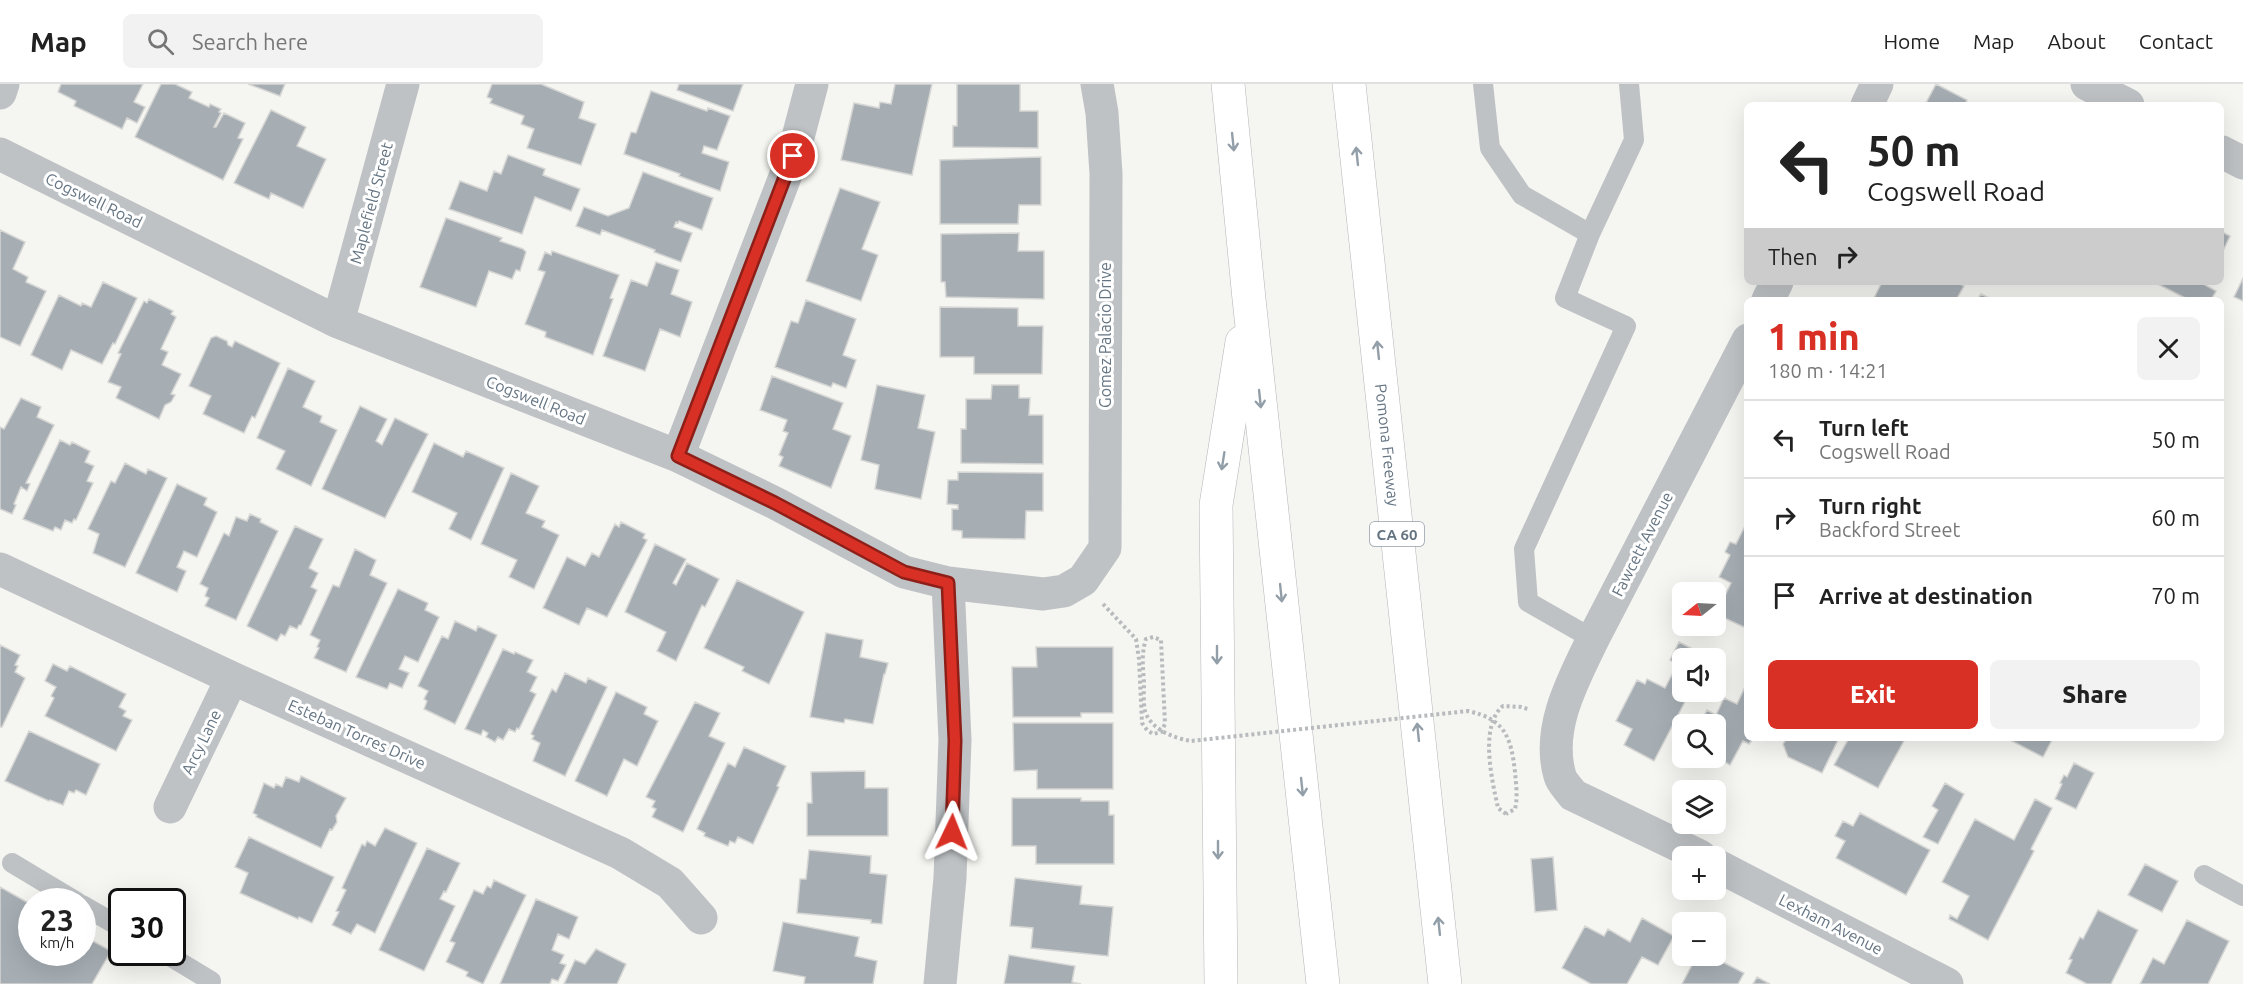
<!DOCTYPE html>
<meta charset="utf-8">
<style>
body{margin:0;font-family:Ubuntu,sans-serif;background:#f2f2f2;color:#222;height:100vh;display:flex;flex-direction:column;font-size:22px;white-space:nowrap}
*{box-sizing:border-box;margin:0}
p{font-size:20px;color:#767676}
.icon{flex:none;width:33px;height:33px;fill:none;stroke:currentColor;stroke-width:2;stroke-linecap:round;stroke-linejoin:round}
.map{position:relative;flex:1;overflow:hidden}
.details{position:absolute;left:1744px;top:213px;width:480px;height:444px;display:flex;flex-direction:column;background:#fff;border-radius:9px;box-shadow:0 6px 24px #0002}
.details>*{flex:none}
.banner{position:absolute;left:1744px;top:18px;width:480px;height:183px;border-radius:9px;box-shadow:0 6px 24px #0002;background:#fff;color:#222;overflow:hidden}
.needle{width:39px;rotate:252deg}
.fabs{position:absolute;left:1672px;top:498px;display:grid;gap:12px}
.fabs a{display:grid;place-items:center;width:54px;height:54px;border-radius:9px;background:#fff;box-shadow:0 6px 24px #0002;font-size:30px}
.speed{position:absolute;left:18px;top:804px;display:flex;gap:12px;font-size:30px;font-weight:700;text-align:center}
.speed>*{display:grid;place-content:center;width:78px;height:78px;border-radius:50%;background:#fff;box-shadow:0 6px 24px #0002;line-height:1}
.speed small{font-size:15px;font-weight:400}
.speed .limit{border:3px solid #111;border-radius:9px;background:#fff;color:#111}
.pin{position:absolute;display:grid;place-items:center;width:51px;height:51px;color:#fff;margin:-26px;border:3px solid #fff;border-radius:50%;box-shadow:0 2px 6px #0007}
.me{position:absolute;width:66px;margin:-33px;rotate:2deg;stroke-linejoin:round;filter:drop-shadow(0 0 4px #0008)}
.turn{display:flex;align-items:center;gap:21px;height:126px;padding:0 24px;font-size:27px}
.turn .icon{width:78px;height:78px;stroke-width:2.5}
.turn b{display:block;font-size:42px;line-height:51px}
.then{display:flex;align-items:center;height:57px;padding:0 24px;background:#0003;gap:12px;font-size:22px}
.round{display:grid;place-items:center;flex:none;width:63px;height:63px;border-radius:9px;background:#f2f2f2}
.overview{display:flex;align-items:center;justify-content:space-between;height:102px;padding:0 24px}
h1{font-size:36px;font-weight:800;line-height:45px;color:#d93025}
.primary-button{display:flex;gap:12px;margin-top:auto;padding:12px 24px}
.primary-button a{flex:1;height:69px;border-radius:9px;background:#d93025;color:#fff;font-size:24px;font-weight:800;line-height:69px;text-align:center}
.primary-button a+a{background:#f2f2f2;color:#222}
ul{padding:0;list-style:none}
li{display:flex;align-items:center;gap:18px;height:78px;padding:0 24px;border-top:2px solid #e0e0e0}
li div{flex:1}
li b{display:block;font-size:22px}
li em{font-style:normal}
header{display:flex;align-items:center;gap:36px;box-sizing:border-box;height:84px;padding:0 30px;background:#fff;border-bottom:2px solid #e0e0e0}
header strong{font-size:28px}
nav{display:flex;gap:33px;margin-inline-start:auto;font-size:21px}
.search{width:420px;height:54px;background:#f2f2f2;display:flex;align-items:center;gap:15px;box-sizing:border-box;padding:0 21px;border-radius:9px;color:#767676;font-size:22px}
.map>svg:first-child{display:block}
.building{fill:#a6aeb4;stroke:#d6d6d4;stroke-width:1.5}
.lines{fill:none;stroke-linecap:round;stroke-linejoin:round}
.motorway-casing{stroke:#b3b6b9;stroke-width:34}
.path{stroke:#b8bbbd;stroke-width:4;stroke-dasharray:3 3;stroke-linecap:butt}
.service{stroke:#bec2c5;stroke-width:20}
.minor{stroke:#bec2c5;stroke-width:33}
.motorway{stroke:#fff;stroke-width:33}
.path-bridge{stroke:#b8bbbd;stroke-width:4;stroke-dasharray:3 3;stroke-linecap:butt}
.oneway{stroke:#929ea8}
.route-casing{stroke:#8d1f18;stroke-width:15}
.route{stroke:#d93025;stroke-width:10}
.labels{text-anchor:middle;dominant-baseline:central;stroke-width:6;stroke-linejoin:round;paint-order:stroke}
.shield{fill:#fff;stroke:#929ea8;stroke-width:1.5}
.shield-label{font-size:15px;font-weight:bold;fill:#647482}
.street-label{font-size:16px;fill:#647482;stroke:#fff}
</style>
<header>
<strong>Map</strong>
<div class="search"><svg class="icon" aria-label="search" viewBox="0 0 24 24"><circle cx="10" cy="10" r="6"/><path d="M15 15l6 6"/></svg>Search here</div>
<nav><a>Home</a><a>Map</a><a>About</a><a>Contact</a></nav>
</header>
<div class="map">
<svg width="2243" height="900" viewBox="0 0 2243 900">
<rect width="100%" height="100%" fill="#f5f5f1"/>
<path class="building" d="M61,0H143L134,18L145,23L137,39L127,34L122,45L74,22L76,17L58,8Z
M161,0H175L192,8L189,14L209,23L210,20L221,25L219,28L221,29L214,43H216L224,29L245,39L238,54L243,55L223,96L135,53Z
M248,0H285L280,12Z
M492,0H541L584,18L579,34L596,40L581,81L527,64L534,45L521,40L524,32L490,19L492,15L487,13Z
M679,0H743L733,27L677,6Z
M895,0H932L912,91L841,76L854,19L879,24L880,18L891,20Z
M957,0H1020V27H1038V64L953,63V42H957Z
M1936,0L1967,16L1965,21H1925Z
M651,7L707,27L708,24L730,32L717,66L704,62L702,69L729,78L720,107L679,92L680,90L624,70L631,48L636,49Z
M271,26L306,43L297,62L326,75L303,124L271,109L269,115L234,99Z
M508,71L545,85L543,91L580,105L571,127L535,113L522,150L449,125L460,97L487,107L494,87L501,90Z
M1041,73V121H1019L1018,140H940V76Z
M643,88L713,114L702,146L679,137L678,139L676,138L674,143L692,149L681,178L654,168L655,166L602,146L600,151L576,142L584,123L608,132L629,124Z
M840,104L880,118L862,165L878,171L861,217L806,197Z
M446,134L502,154L500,157L523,165L526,168L520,187L516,186L512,195L489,187L476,223L420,203Z
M0,146L25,158L13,185L28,193L26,198L46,207L20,262L0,253Z
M2222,148L2230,152L2222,169Z
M1019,149L1018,167H1044V215L946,213L945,198H941V150Z
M552,167L619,191L610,214L613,215L593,271L545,253L546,248L525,240L545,188L538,186L545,168L551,171Z
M656,178L679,186L671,210L692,218L680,253L660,245L645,287L603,272L631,196L647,202Z
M2243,194V217L2234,213Z
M103,198L137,214L115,260L113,259L102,280L71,266L62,286L31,271L59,211L81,222L82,219L91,223Z
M1882,198H1957L1964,202L1956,216H1873Z
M2154,198H2206L2205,201L2216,207L2211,216H2189Z
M1981,210L1993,216H1977Z
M149,215L173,227L171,230L176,233L161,265L168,268L162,281L181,290L171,310L175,311L171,318L165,321L159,335L116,314L121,303L108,298L121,270L118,269L144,217L147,219Z
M806,216L856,235L843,271L856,276L846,304L833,299L831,303L775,283L791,237L798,239Z
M940,223L1018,224V242H1043L1042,290H974V273H940Z
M216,252L227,257L228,261L232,263L235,257L280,279L255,334L252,332L244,349L203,330L211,312L189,302L211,254Z
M288,284L315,297L303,323L322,332L320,338L337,346L311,402L276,385L285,367L257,354Z
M772,292L843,319L833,345L851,352L831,404L779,382L783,373L779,371L788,349L783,347L787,336L760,326Z
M877,301L925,311L918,344L935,348L921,415L875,405L879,381L861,376Z
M992,301H1019V314H1030L1029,331H1043V380L961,379V345H966V315H991Z
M21,314L41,323L37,333L54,341L26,399L30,400L27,407L21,403L14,420L16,421L12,430L0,425V343L4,345Z
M360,322L387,335L376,357L382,361L395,334L428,350L385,434L322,405Z
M60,356L70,361L72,358L90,367L85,378L94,382L87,397L93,399L76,436L74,435L72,439L65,436L61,446L55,443L53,447L23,435Z
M434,359L463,373L466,367L504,384L471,456L449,445L457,429L412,408Z
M125,379L146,390L148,385L167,394L125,483L93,469L99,450L88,445L111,397L115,399Z
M958,388L1043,389V427H1026L1025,455L962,454V447L952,446V425H958V421L947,420L948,396H958Z
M511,389L539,402L526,429L545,437L542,443L559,451L534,505L509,493L517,476L481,460Z
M177,400L207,414L204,421L217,428L197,473L184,467L177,483L186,487L177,508L136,489Z
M250,430L261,435L260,438L278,447L236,536L205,522L209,514L205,512L208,504L200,500L224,449L229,452L236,433L247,437Z
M1748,436V542L1746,544L1716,530L1731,499L1719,493L1730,471L1725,468L1730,458L1736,460Z
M621,438L645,450L643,454L647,456L607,533L587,524L579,541L543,524L567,473L585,482L592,469L599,473L615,440L619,443Z
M295,442L323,455L309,484L318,489L311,503L317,506L301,541H299L297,545L290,542L285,552L281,550L277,557L247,542Z
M655,460L686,475L673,499L676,501L687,479L719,495L705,523L702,521L676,577L657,567L666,548L625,528Z
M355,465L376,476L370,491L387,499L346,588L314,574L319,564L317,563L320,556L310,551L333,501L339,503Z
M737,496L804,528L769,600L742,587L744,583L704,564Z
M398,505L428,519L425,526L439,533L418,578L405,572L399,585L409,589L402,604L390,599L387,605L356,593Z
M455,537L476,547L478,542L497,551L455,640L424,625L427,617L424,615L428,607L418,602L442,552L448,555Z
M826,549L863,556L860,573L888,579L885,590H884L873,640L845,635L844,639L810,633Z
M1679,558L1708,573L1683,574V608H1690L1654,677L1624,661L1632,645L1616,637L1637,596L1645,600L1647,595L1665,604L1677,581L1670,576Z
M0,561L20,571L15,581L18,582L15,588L25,594L2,643H0Z
M1036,563H1113V629H1081V633H1013L1012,583H1037Z
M503,565L514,570L515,568L533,576L527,588L537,593L530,607L536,610L519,645L517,644L515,648L509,645L503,656L498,653L495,658L486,653L488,649L483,646L481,651L465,645Z
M53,580L67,587L70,582L126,610L119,623L126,627L123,632L132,636L116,667L45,632L54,614L51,612L56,603L45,597Z
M565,589L586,599L588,594L607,603L565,692L533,677L540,659L532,655L534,652L531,650L552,605L556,608Z
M1745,603L1748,604V654H1754L1749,660L1743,657L1730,681L1716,673V640H1700L1707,626L1716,631L1724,614L1737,620Z
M616,608L647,623L644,630L658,637L637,682L624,675L607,712L575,697Z
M695,618L720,629L709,652L725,659L683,748L652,733L656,725L652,723L655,717L646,713Z
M1013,639H1113V705H1037V686L1014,687Z
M29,647L100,680L86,711L76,706L74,709L69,707L63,721L50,716L49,717L5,697Z
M1787,654H1839L1822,689L1788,673L1783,660Z
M1849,654L1905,655L1878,704L1834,681Z
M2006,654H2053L2043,673Z
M744,663L786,682L777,702L779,703L753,760L738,753L735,759L730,757L728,762L704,752L705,749L697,745L728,679L735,683Z
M2074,679L2094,689L2076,725L2055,715L2062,700L2060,699L2064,691L2067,693Z
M865,687V704H888V752H807V719H812L811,688Z
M301,692L346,714L336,732L337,738L332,746L330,745L321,764L256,733L257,731L253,729L264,699L274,704L276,700L282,703L286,693L299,698Z
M1945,699L1964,710L1938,760L1923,753L1938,726L1932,722Z
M1012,714H1081V717H1109V731H1114V780H1036V762H1012Z
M2035,715L2052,724L2031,765L2034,767L1988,856L1949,835L1950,831L1957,835L1969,812L1942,798L1975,735L2014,756Z
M1860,729L1930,766L1906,811L1836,774L1845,757L1835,752L1843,737L1853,742Z
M385,744L417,759L375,849L357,840L351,850L332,841L339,828L336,827L346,806L342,804L362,760L365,762L367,757L375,762Z
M249,753L334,793L312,839L299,833L298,835L240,809L248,789L235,783Z
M427,764L460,779L446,808L444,807L440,815L455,822L424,887L379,866Z
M809,766L871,772L870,789L887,791L882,840L871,839V836L797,829L800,795H806Z
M1553,773L1557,826L1535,828L1531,775Z
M2145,780L2178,797L2162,828L2128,811Z
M1015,794L1082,802L1080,820L1113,823L1108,872L1031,864L1033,844L1010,842Z
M494,796L526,811L483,900L466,892L468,888L446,878L455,859L450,857L474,806L483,810L487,802L491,804Z
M0,803L32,821V868H82V851L111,867L92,900H0Z
M536,815L578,833L569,855L558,850L552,866L564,871L560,879L566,881L558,897L552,895L550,900H500Z
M2098,826L2138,846L2111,900H2087L2066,889L2072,876L2069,875L2080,853L2083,855Z
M1642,834L1674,852L1658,881L1642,873L1627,900H1591L1562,884L1585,842L1604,852L1608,845L1630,858Z
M2187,836L2229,857L2208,900H2140L2153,874L2164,880Z
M783,838L859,853L855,872L877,877L873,900H804L805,893L773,887Z
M596,865L626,880L617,900H564L575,876L585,880Z
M1009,871L1075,882L1072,898L1081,900H1004Z
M1707,872H1711L1744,889L1738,900H1682L1696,873L1704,878Z
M1757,893L1770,900H1753Z"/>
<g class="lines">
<defs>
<g id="motorway">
<path d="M1228,0L1249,215L1323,900"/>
<path id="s1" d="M1349,0L1445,900"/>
<path d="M1221,900L1216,421L1242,258"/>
</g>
</defs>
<use href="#motorway" class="motorway-casing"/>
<path class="path" d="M1103,520L1136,555L1139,575L1142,639L1147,646L1153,650L1161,648L1165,640L1161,556L1153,553
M1506,730L1498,724C1492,696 1479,642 1503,622L1521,623L1528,625"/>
<path class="service" d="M1483,0L1490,64L1522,111L1590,150L1565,214L1626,242L1524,465L1528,518L1593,555
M1590,150L1634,56L1629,0
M12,779L77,818
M2204,791L2243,812
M82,821L122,844
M163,868L211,897L210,900"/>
<path class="minor" d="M2087,0L2128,21
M0,9L3,0
M1867,21L1877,0
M2222,68L2243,79
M0,70L338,238L678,372L775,419L904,488L948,499L1043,510L1064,507L1083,496L1105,464L1106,90L1102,29L1097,0
M1768,216L1777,198
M338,238L403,0
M678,372L793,72L812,0
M0,485L232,594L620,769L670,799L701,834
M170,723L232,594
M1700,772L1573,711C1569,705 1562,699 1560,692C1546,645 1573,596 1593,555L1748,256
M1716,781L1947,900
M940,900L950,794L955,656L948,499"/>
<use href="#motorway" class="motorway"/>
<path class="path-bridge" d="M1153,553L1146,555C1141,570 1143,583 1144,598C1144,607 1143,618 1145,627C1151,646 1174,654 1191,657L1468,627C1505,635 1511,653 1515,688C1516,700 1518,713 1515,725L1506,730"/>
</g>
<defs><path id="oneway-shaft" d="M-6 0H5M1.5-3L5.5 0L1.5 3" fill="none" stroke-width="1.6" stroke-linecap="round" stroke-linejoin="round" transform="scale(1.5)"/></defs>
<g class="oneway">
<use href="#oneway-shaft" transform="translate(1233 58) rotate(84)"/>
<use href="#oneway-shaft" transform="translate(1357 72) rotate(-96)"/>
<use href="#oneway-shaft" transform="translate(1378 266) rotate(-96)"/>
<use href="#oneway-shaft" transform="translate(1260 315) rotate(84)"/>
<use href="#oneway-shaft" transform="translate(1223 377) rotate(99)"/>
<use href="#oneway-shaft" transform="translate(1281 509) rotate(84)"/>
<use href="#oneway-shaft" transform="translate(1217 571) rotate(90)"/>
<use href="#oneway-shaft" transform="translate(1418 648) rotate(-96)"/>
<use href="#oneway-shaft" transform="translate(1302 703) rotate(84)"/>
<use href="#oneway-shaft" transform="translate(1218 766) rotate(90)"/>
<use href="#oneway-shaft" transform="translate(1439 842) rotate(-96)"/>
</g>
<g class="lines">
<defs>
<path id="route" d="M793,72L678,372L775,419L904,488L948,499L955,657L952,748"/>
</defs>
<use href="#route" class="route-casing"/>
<use href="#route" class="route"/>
</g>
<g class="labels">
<rect class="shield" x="1370" y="438" width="54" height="24" rx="4.5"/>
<g class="shield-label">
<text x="1397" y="450">CA 60</text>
</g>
<g class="street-label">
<text transform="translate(94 116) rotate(26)">Cogswell Road</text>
<text transform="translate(371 119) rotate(-75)">Maplefield Street</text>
<text transform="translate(1105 251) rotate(-90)">Gomez Palacio Drive</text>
<text transform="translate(536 316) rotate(22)">Cogswell Road</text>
<text stroke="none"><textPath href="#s1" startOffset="363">Pomona Freeway</textPath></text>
<text transform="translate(1642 460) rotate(-63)">Fawcett Avenue</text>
<text transform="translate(357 650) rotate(24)">Esteban Torres Drive</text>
<text transform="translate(201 658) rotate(-64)">Arcy Lane</text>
<text transform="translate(1831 840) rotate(27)">Lexham Avenue</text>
</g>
</g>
</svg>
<div class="fabs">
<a><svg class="needle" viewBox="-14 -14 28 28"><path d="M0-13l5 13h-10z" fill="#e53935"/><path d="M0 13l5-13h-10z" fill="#767676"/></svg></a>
<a><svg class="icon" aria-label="sound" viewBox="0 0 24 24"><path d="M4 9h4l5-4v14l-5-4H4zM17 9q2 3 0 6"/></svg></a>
<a><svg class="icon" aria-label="search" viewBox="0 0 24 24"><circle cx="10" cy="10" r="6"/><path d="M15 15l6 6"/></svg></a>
<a><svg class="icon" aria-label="layers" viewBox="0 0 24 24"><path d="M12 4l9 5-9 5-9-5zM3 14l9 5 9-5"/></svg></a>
<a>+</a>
<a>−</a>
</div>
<div class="speed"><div>23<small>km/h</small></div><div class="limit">30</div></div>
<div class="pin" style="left:793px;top:72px;background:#d93025"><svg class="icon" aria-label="arrive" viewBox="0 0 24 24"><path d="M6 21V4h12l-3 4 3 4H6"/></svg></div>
<svg class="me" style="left:952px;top:748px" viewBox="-20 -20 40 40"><path d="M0-17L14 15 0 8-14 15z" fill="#d93025" stroke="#fff" stroke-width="4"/></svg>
<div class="banner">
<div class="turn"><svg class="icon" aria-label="left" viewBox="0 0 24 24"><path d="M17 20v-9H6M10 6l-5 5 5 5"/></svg><div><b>50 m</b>Cogswell Road</div></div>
<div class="then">Then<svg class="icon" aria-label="right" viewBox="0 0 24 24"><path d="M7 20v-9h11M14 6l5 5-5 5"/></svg></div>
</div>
<section class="details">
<div class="overview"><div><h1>1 min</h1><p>180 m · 14:21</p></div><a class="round"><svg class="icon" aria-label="close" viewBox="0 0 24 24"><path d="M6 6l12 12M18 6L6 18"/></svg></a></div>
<ul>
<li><svg class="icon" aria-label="left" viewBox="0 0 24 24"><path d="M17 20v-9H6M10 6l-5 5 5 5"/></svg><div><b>Turn left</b><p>Cogswell Road</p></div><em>50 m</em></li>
<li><svg class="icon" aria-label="right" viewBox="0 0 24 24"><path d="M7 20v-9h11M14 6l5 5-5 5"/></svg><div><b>Turn right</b><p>Backford Street</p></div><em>60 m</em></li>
<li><svg class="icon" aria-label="arrive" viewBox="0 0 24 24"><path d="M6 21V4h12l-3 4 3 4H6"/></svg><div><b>Arrive at destination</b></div><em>70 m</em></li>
</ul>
<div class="primary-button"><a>Exit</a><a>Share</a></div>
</section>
</div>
